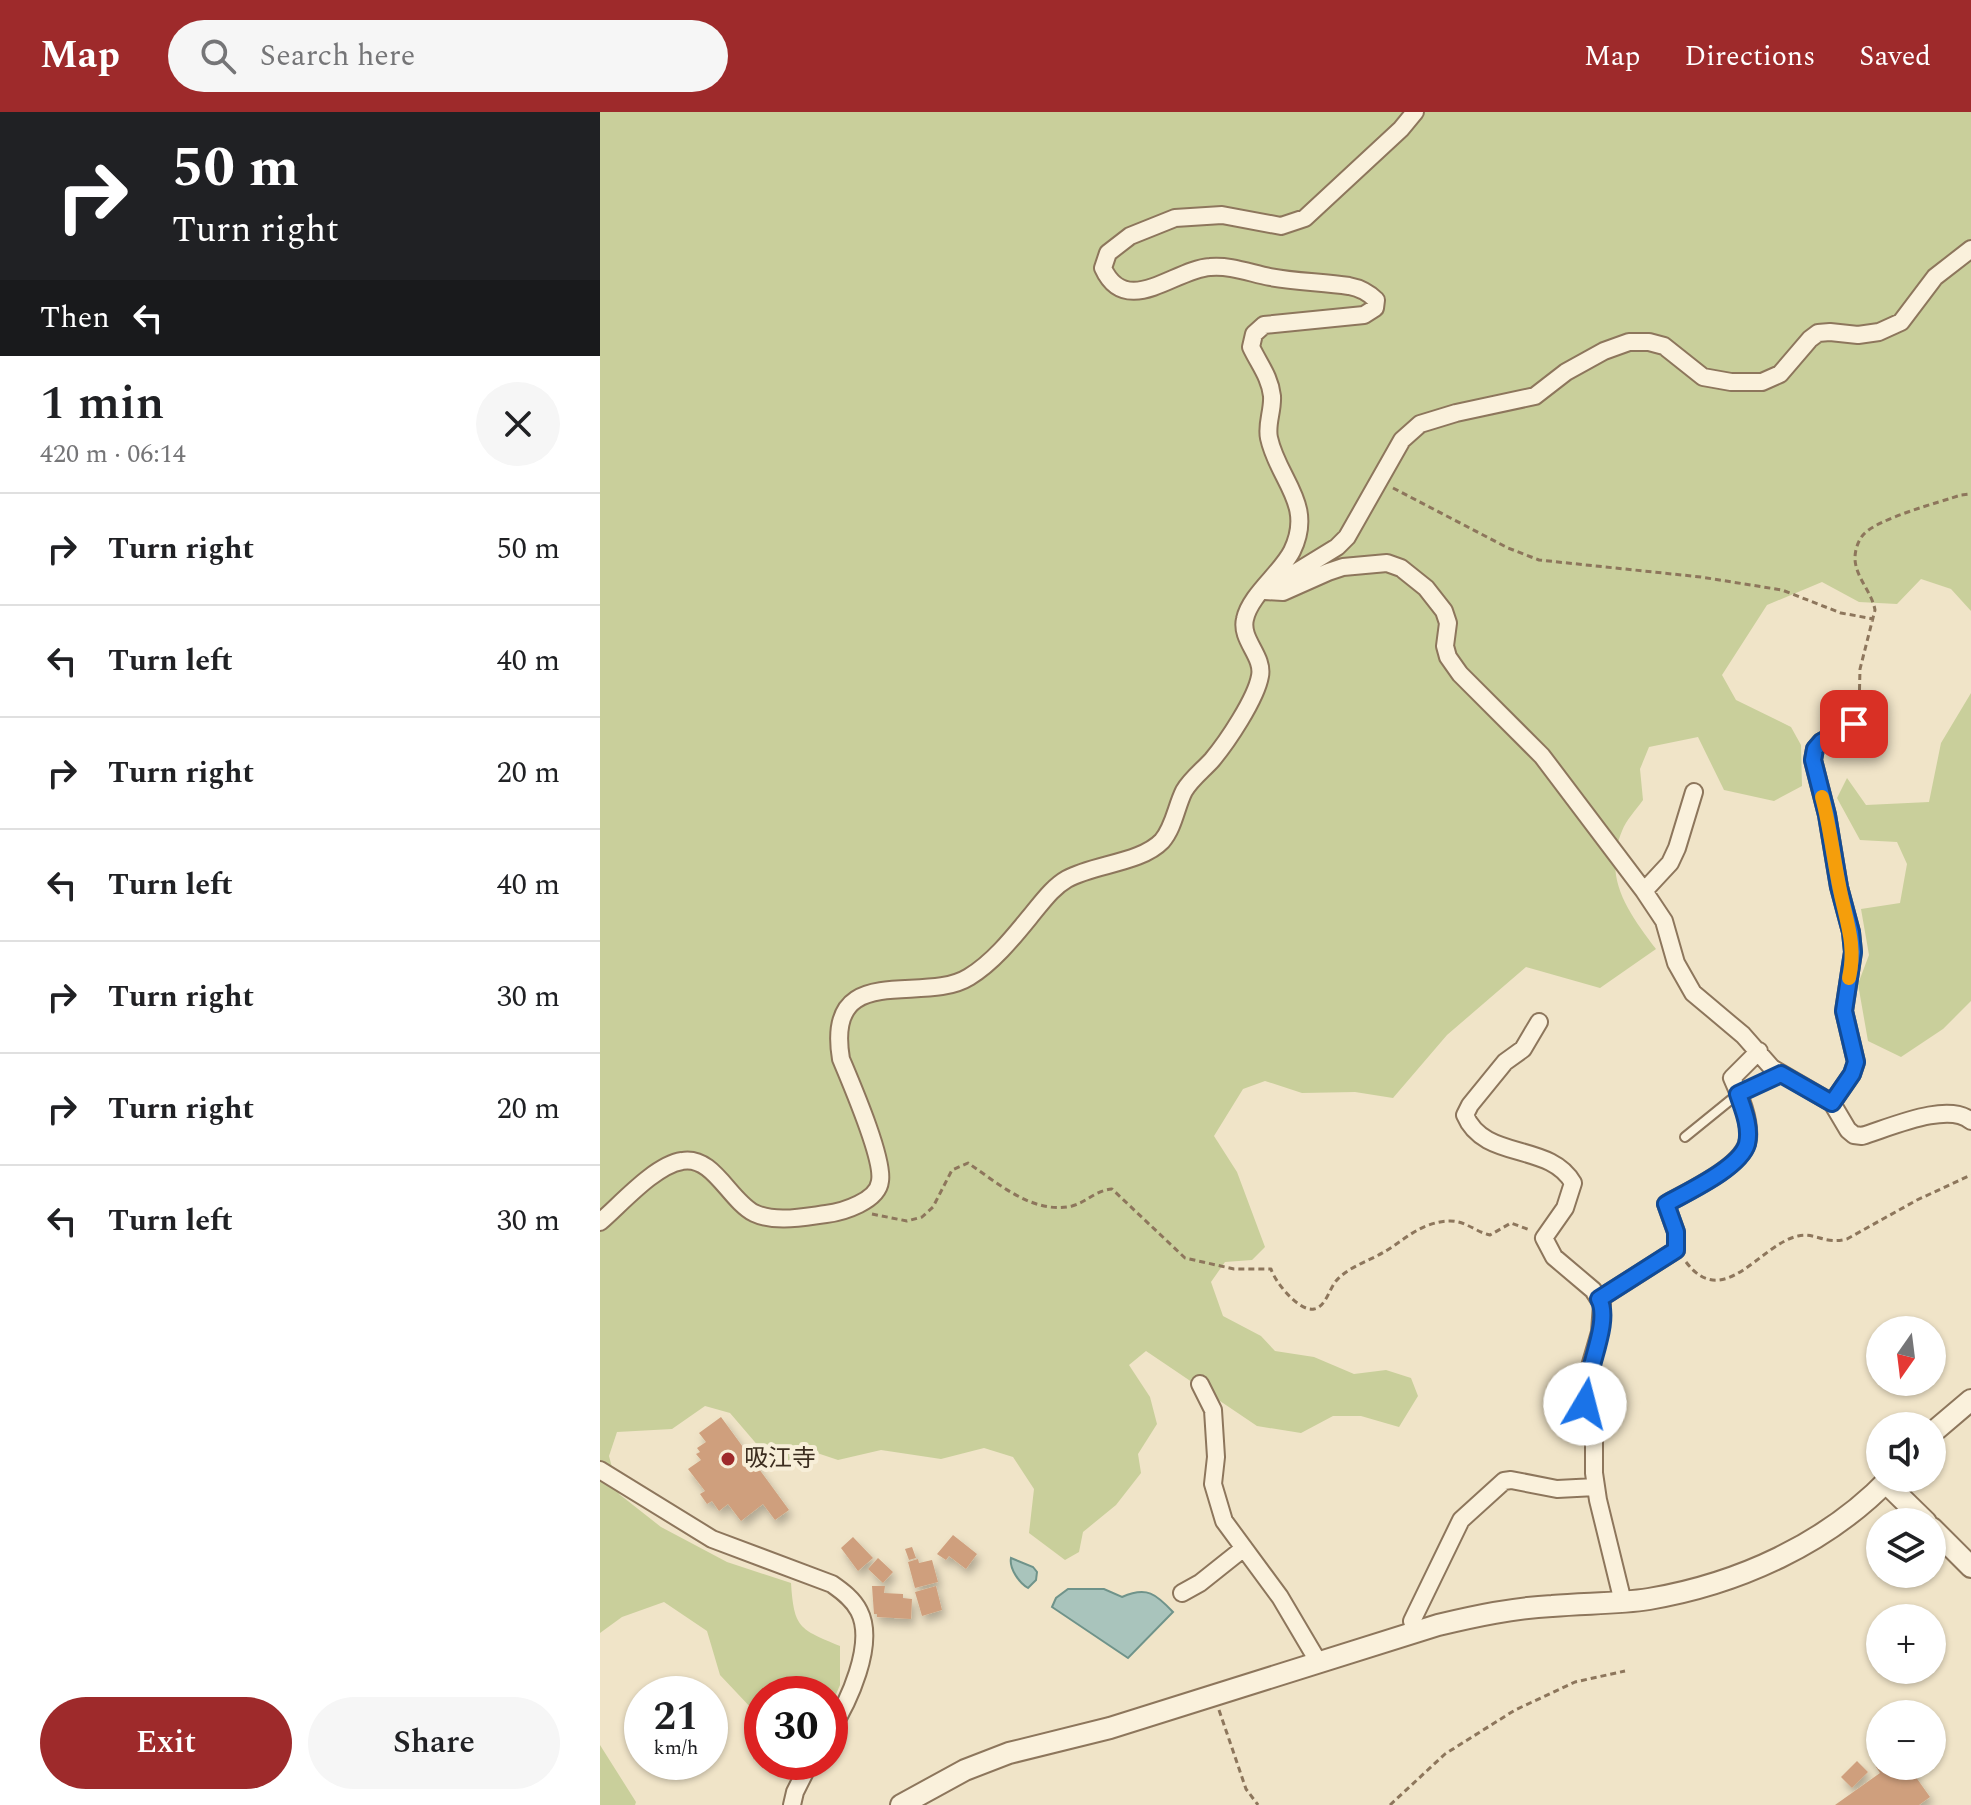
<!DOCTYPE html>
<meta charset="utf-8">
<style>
body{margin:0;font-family:Spectral,"Noto Sans JP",serif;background:#f6f6f6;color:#202124;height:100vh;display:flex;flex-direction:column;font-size:30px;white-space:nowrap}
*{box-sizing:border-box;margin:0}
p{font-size:26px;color:#757577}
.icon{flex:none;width:44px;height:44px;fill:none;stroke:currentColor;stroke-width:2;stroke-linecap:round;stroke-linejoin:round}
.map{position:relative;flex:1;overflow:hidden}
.sheet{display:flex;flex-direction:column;background:#fff;width:600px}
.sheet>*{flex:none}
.banner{background:#202124;color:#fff;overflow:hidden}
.needle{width:52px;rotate:194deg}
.tools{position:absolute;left:1266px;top:1204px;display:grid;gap:16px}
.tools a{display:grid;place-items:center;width:80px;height:80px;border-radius:50%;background:#fff;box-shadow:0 2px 6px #0004;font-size:40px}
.speed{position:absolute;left:24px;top:1564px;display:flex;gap:16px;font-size:40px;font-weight:700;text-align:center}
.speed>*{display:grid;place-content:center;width:104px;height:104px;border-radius:50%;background:#fff;box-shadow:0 2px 6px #0004;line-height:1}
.speed small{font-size:20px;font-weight:400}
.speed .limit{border:12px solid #d22;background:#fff;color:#111}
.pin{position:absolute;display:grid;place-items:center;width:68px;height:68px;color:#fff;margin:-34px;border-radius:16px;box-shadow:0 4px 12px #0006}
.me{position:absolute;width:88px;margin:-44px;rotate:8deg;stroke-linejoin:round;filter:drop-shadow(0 0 6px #0008)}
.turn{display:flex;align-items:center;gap:28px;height:168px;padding:0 40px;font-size:36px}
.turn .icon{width:104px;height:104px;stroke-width:2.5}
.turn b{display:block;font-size:56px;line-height:68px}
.then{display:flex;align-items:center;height:76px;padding:0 40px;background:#0003;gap:16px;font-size:30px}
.round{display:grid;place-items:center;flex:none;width:84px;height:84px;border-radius:42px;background:#f6f6f6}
.summary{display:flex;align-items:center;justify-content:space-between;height:136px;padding:0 40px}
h1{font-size:48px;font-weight:600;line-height:60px}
.action{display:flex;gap:16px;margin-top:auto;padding:16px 40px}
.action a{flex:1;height:92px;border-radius:48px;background:#9e2a2b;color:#fff;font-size:32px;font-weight:600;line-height:92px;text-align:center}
.action a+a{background:#f6f6f6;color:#202124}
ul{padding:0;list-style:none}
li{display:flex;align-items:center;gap:24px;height:112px;padding:0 40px;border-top:2px solid #e0e0e0}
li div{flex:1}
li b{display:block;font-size:30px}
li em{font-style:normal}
header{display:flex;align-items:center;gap:48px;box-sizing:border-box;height:112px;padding:0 40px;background:#9e2a2b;color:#fff}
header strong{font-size:38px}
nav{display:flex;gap:44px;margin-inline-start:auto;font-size:28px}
.search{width:560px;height:72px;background:#f6f6f6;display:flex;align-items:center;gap:20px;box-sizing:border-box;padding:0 28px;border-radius:44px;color:#757577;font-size:30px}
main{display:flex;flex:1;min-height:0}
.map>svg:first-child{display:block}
.green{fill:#c9cf9b}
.water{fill:#a9c4bc;stroke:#6f938a;stroke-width:2}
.building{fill:#cf9f7d;filter:url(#shadow)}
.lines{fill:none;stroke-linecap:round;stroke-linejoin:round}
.service-casing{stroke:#8d765c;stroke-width:12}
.minor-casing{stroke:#8d765c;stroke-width:20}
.tertiary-casing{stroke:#8d765c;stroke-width:24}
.path{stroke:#8d765c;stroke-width:3;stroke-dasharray:6 4;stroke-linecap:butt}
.service{stroke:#faf1dc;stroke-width:8}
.minor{stroke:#faf1dc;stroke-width:16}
.tertiary{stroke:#faf1dc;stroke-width:20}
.route-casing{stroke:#114b97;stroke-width:20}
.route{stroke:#1a73e8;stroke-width:14}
.slow{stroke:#f59e0b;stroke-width:14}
.poi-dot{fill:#9e2a2b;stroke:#f7eed8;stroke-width:3}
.labels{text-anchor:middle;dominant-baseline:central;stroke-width:8;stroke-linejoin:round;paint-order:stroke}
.poi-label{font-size:24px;fill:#3d2e20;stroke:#f7eed8;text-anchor:start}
</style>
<header>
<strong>Map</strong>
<div class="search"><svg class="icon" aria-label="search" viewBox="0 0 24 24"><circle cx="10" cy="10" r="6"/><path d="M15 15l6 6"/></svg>Search here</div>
<nav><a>Map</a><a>Directions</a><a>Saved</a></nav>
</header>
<main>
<section class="sheet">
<div class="banner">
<div class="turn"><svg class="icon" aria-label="right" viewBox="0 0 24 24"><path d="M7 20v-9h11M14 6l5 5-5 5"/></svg><div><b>50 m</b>Turn right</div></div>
<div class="then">Then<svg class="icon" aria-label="left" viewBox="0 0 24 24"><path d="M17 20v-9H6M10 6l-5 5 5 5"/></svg></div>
</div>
<div class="summary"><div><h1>1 min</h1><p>420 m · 06:14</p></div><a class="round"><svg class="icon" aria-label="close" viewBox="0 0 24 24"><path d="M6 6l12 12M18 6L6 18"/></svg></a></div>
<ul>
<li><svg class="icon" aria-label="right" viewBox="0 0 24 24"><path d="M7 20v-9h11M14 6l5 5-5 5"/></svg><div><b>Turn right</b></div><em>50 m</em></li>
<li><svg class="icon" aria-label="left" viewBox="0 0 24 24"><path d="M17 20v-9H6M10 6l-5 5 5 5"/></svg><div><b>Turn left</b></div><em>40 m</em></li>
<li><svg class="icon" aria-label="right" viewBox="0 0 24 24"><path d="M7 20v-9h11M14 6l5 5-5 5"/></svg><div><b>Turn right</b></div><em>20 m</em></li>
<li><svg class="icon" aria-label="left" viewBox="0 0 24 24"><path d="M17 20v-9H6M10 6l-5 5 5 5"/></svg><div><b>Turn left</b></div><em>40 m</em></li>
<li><svg class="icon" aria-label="right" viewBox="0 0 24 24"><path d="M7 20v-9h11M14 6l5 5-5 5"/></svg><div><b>Turn right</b></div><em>30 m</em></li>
<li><svg class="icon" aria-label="right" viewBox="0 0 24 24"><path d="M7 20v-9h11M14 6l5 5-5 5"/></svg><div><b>Turn right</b></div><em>20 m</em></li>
<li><svg class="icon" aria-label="left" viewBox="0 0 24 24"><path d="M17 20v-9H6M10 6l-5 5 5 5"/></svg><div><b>Turn left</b></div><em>30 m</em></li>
</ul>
<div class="action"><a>Exit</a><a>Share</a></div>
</section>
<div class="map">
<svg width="1371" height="1693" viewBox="0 0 1371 1693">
<defs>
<filter id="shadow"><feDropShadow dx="3.5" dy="6" stdDeviation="4" flood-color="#0004"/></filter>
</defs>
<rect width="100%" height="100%" fill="#f0e4c8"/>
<path class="green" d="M0,0H1371V499L1351,477L1321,467L1297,492L1259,490L1222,470L1167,493L1122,563L1136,588L1191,615L1201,633L1202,674L1174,689L1124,678L1098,625L1049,635L1040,657L1043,688C1036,698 1026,708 1022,719C1002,766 1029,801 1056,837L1000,876L926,855L847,923L793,986L755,980L702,981L665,969L643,977L614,1024L637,1060L665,1135L652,1148L625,1150L611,1170L623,1204L661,1224L675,1239L714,1245L754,1262L786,1258L811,1266L818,1284L799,1315L761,1304H733L701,1321L657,1314L546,1239L529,1253L550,1285L557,1312L538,1342L541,1361L516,1393L483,1420L479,1440L465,1448L429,1421L434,1377L413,1345L384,1336L341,1347L281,1338L238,1348L214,1340L183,1350L160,1336L130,1301L105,1294L72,1317L17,1320L9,1344L19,1382L61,1415L127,1450L191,1471C194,1516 199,1517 240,1534V1573L230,1596V1582H162V1650H172L171,1654L153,1647V1598L120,1563L107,1519L64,1490L22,1505L0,1521Z
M1371,581V889L1343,917L1301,945L1268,929L1258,872L1269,843L1261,797L1300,791L1307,752L1297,730L1260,728L1237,686L1247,666L1266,693L1329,690L1341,631Z
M0,1633L36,1690L35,1693H0Z"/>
<path class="water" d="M411,1446L433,1455L437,1460L436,1468L428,1476C419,1471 409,1456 411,1446Z
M468,1477H504L522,1485C547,1474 556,1482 573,1500L528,1546L452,1495L456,1486Z"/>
<path class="building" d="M121,1305L189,1398L175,1408L163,1392L141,1409L128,1392L119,1399L112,1389L107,1392L100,1382L105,1379L88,1357L101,1348L96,1342L100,1340L97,1336L106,1330L99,1321Z
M353,1423L377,1442L366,1457L349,1444L346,1448L337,1442Z
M253,1425L273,1446L258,1459L241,1436Z
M312,1435L316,1446L309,1448L305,1437Z
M278,1446L293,1460L283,1471L268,1457Z
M318,1447L319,1451L332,1448L338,1470L315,1476L308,1450Z
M272,1474H285L284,1481L303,1482V1486L312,1487L311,1507L277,1505V1502H274Z
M336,1474L342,1498L322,1504L315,1480Z
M1257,1649L1268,1660L1252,1676L1241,1665Z
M1280,1652L1308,1654L1330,1685L1319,1693H1235L1280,1661L1276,1655Z"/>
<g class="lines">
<defs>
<path id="service" d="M1085,1025L1138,982L1180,962"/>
<path id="minor" d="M672,475L737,435L747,425L802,328L820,312L856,301L935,284L966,260L1004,239L1029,230H1049L1064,234L1103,265L1131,270H1162L1180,262L1210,227L1218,221L1230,220L1258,223L1279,220L1301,210L1335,165L1371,137
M665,479L683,480L728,460L743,455L787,451L801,456L826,476L844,499L848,511L845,534L848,545L860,562L942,644L1044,779L1064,809L1076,851L1093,881L1143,923L1172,956L1232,991L1248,1018L1254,1023L1262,1024C1289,1016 1348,989 1371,1009
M1044,779L1070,751L1077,736L1094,680
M939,910L923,937L905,950L870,993L865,1003C884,1049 950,1030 973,1071L965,1096L944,1126L954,1145L993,1178L1002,1192L1000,1220L984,1275L985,1292L994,1329V1361L998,1388L1023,1490
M1232,991L1252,962L1256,950L1244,899L1253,840L1251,820L1239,775L1227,703L1213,648L1215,637L1221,630L1254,612
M0,1110C21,1092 55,1053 82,1049C113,1043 129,1088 154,1101C175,1111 203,1105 226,1102C243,1100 278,1089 280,1069C284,1047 251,971 241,947C224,846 323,894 369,865C394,850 415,823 433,801C443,789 453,775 467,767C494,752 541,751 562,729C574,715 576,695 584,679C591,667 603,658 612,648C627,630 656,587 660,564C664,544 640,528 645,507C650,483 681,461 692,439C715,392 678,368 669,326C666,312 673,299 672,284C670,265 659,252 651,235L654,222L664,213L764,203L775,196L776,188C768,180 760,176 749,174C723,170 696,170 670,165C650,161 630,153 610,155C575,157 526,207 503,156L508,141L530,124L575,106L622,103L681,114L705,106L801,17L815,0
M999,1187L1076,1138V1120L1066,1092C1088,1079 1145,1054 1148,1027C1150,1007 1140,984 1132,966L1159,939
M600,1272L613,1298L616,1345L613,1372L624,1409L680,1485L719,1551
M0,1358L112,1427L232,1472C242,1479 253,1487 259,1499C276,1532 248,1591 230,1619
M582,1481L600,1471L644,1436
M816,1520L812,1509L861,1408L904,1369L911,1368L957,1377L996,1375
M192,1693L195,1680L210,1650"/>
<path id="tertiary" d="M1332,1321L1371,1288
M1285,1370L1326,1410
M1332,1416L1371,1455
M301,1693L365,1658L409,1641L510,1616L838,1513C876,1504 913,1496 952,1494C984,1491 1017,1492 1049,1487C1138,1472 1227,1432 1290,1366"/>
</defs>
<use href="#service" class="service-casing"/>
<use href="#minor" class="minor-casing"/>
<use href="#tertiary" class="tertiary-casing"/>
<path class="path" d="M793,376L908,436L939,448L1101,465L1182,478L1241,501L1274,507
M1259,598L1260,557L1275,498C1272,480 1255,465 1255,446C1255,438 1258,429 1263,423C1276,407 1340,390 1361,383L1371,382
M272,1102L307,1109L322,1105L333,1095L352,1058L368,1051C398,1071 433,1103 472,1094C487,1090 494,1079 512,1077L585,1146L634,1157H671C675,1170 699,1200 714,1197C726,1195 729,1177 736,1169C748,1155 769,1149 784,1140C798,1132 811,1120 826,1114C834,1111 842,1109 850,1109C866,1109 876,1120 890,1123L911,1111L930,1118
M1086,1150C1124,1200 1160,1132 1198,1124C1215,1120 1225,1133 1247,1127L1317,1088L1371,1063
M619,1598L646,1677L658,1693
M790,1693L845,1642L915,1598L975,1570L1025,1559"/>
<use href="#service" class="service"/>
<use href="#minor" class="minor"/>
<use href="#tertiary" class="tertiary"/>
</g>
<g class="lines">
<defs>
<path id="route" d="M985,1292C984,1261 1012,1211 999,1187L1076,1138V1120L1066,1092C1087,1080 1140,1056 1147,1032C1151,1015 1143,997 1138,982L1181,962L1232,991L1252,962L1256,950L1244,899L1253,840L1251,820L1239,775L1227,703L1213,648L1215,637L1221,630L1254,612"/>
</defs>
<use href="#route" class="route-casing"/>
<use href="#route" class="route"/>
<path class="slow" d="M1222,685C1230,714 1233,744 1239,773C1245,806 1257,832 1249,866"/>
</g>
<circle class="poi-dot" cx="128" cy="1347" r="8"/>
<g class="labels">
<g class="poi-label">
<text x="144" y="1347">吸江寺</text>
</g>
</g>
</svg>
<div class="tools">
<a><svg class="needle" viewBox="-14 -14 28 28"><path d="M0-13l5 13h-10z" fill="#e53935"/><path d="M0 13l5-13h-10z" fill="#757577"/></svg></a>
<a><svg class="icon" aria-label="sound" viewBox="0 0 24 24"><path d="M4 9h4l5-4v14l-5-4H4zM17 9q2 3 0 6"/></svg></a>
<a><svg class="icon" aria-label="layers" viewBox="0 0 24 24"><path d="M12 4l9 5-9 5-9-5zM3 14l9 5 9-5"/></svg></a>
<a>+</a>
<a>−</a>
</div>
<div class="speed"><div>21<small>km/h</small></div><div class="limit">30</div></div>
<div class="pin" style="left:1254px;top:612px;background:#d93025"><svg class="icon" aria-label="arrive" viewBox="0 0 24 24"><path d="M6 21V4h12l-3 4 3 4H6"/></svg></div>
<svg class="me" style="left:985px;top:1292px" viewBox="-20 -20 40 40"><circle r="19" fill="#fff"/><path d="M0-13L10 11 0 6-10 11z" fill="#1a73e8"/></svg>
</div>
</main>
